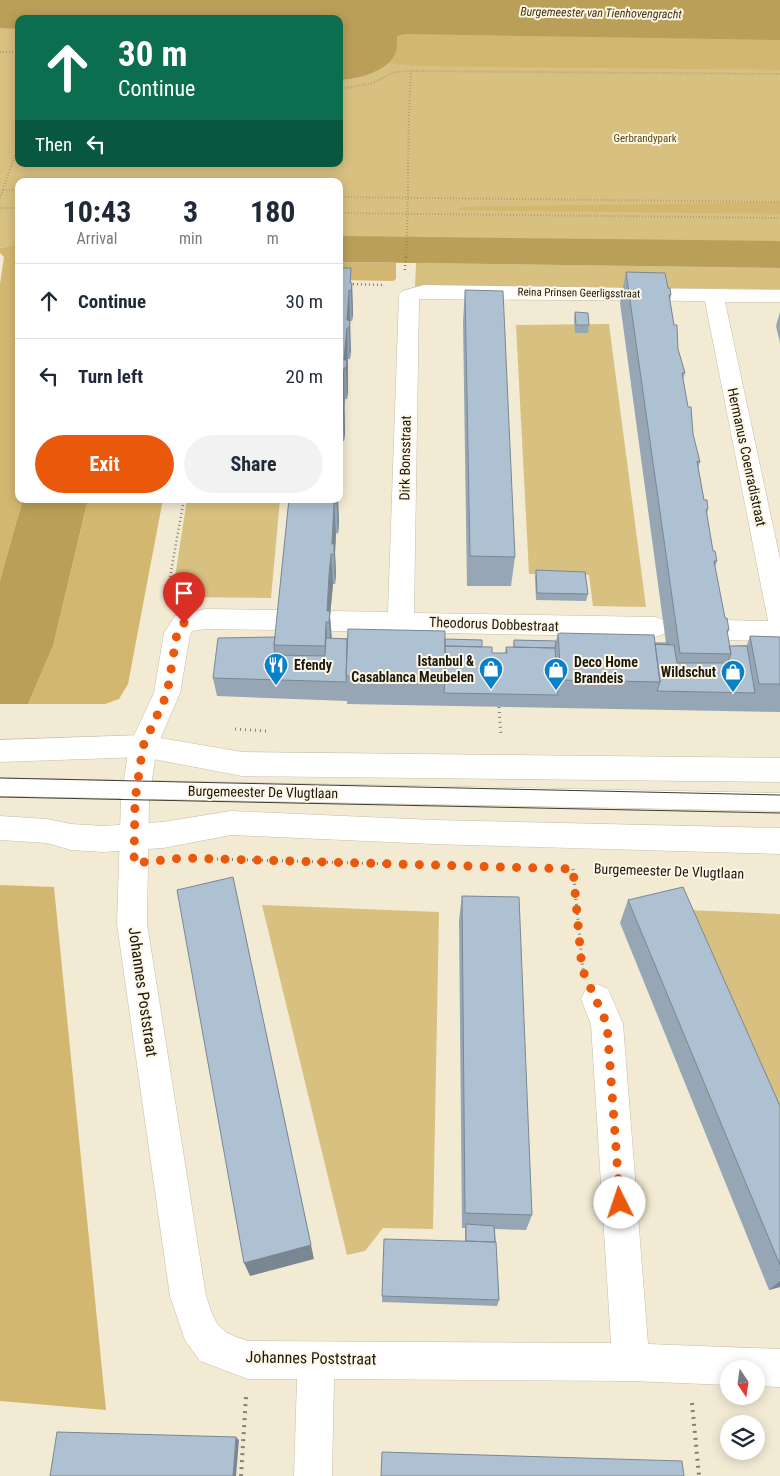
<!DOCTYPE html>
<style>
body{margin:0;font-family:"Roboto Condensed",sans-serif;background:#f2f2f3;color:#1f2937;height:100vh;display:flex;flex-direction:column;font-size:19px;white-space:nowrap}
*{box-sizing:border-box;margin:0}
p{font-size:16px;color:#747a83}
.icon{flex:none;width:28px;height:28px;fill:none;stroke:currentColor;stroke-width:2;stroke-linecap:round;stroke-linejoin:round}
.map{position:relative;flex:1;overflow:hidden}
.drawer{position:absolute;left:15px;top:178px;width:328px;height:325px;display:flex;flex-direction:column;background:#fff;border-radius:10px;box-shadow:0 2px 12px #0003}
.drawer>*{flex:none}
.hud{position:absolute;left:15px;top:15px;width:328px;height:152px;border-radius:10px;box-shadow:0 2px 12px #0003;background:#0b6e4f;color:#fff;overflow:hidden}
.needle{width:32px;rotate:167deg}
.fabs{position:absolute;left:720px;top:1360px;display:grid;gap:10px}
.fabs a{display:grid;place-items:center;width:45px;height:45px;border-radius:50%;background:#fff;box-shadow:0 2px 12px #0003;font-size:25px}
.pin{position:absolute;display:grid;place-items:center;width:42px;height:42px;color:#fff;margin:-51px -21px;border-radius:50% 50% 50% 0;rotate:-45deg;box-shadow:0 0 5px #0007}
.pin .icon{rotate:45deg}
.me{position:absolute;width:55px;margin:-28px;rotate:356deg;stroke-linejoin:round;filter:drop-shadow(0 0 4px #0008)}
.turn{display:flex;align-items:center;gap:18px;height:105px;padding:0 20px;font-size:22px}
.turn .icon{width:65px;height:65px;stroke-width:2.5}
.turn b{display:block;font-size:35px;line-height:42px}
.then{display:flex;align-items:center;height:48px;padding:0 20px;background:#0003;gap:10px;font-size:19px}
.eta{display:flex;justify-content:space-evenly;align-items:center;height:85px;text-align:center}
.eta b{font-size:30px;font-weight:700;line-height:35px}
.cta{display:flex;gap:10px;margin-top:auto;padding:10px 20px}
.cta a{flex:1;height:58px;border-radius:30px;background:#ea580c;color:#fff;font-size:20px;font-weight:700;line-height:58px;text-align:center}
.cta a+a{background:#f2f2f3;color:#1f2937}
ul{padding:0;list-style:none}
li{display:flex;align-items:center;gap:15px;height:75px;padding:0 20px;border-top:1px solid #e0e1e3}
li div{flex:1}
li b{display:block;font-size:19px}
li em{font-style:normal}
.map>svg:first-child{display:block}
.green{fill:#d8c081}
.forest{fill:#d3b771}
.water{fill:#ba9f58}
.pier{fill:#f2ead3}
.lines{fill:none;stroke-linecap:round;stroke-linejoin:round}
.lane-casing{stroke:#c5bda7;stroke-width:1}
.street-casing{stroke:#c5bda7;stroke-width:1}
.secondary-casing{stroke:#c5bda7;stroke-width:1}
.path-far3{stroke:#868071;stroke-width:2;stroke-dasharray:0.5 2.5;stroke-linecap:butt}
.path-far2{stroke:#868071;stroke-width:2.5;stroke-dasharray:1 3;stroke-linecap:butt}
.path-far1{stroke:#868071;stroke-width:3;stroke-dasharray:1 4;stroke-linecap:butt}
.path{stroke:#868071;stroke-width:4;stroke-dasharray:2 5;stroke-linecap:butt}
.lane{fill:#fff;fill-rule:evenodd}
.street{fill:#fff;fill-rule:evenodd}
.secondary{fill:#fff;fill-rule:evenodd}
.tram{stroke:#3f3b31;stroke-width:1}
.wall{fill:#96a6b5}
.shaded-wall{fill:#7a8793}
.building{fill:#aec1d2;stroke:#7a8793}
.route{stroke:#ea580c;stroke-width:9;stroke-dasharray:0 16.2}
.labels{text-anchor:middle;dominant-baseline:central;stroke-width:4;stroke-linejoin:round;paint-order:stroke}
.far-park-label{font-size:11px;fill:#5a470f;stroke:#fef7e5}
.far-street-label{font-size:11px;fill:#1b1810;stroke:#fef7e5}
.far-water-label{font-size:12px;font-style:italic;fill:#3f3313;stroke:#fef7e5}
.street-label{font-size:14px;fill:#1b1810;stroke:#fef7e5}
.poi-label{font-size:14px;font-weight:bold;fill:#1b1810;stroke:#fef7e5;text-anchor:end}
.near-street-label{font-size:16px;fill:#1b1810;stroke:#fef7e5}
</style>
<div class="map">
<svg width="780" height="1476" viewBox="0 0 780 1476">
<rect width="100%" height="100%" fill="#f2ead3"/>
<path class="green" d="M339,25L780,31V250L339,242V181H19V241L14,245L0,248V28H19V164H339Z
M416,263L780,268V289L415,287Z
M609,324L646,607L593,606L589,575L529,574L516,325Z
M187,499H280L271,598L172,597Z
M262,905L439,912L433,1229L383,1228L365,1251L347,1255Z
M687,910L780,914V1119Z"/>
<path class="forest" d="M405,34L780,40V70L414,66L388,63L396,51L397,36Z
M780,202V214L456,210L462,207Z
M19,241V499H23L0,580V284L4,257L0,253V248L14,245Z
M339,262L396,263V279L393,281L339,280Z
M88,499H163L128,684L119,699L105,704H28L53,646Z
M0,885L54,887L106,1410L0,1401Z"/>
<path class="water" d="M0,0H780V40L405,34L397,36C397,41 397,47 396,52C388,72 358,79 339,80V19H19V29L0,28Z
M339,236L780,241V268L339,262Z
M23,499H88L53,646L28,704L0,835V580Z"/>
<path class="pier" d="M0,704H30L2,836L0,838Z"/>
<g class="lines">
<defs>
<path id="lane" d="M0,778L780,793V811L0,796Z"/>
<path id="street" d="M424,285L780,290V302H725L780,559V641L721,640L712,637L708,630L712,623L721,620L768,621L705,301L419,299L414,613L655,617L664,620L668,627L664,634L655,637L333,631L324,628L320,621L324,614L333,611L388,612L399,295L402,291Z
M206,609L279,610L288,613L292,620L288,627L279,630L206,629L192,631L190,635L180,693L157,746L149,800L147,924L206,1296C216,1326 217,1331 248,1341L611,1343L591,1024L581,999L586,989L597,984L608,989L623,1024L648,1344L780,1349V1387L756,1386V1369H729V1385L631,1381L334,1379L332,1476H294L297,1379H248L200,1361L185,1340L170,1296L117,924L121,800L129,746L154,693L164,633L175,616Z"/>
<path id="secondary" d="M143,735L242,752L780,758V782L242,776L143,757L0,762V740Z
M231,811L433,820L780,828V854L433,844L231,835L163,848L103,852L71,850L47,843L0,840V816L47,819L71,824L103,826L163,822Z"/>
</defs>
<use href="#lane" class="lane-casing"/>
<use href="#street" class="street-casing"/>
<use href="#secondary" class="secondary-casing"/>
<path class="path-far3" d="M0,52H19
M339,89L373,83L394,72L411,71L780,74
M3,190H19
M339,197L780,202
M0,198L19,144
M0,208H19
M339,213L780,218
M406,257C409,195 407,133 411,71"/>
<path class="path-far2" d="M405,270L406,256
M349,284L383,285
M170,577L184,499"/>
<path class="path-far1" d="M166,600L170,576
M499,707L501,736
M235,729L266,731
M217,859L391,864
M573,869L583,970"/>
<path class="path" d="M692,1403L699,1476
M241,1476L246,1397"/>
<use href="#lane" class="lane"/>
<use href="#street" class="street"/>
<use href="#secondary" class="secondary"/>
<path class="tram" d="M0,778L780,795
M0,797L780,813"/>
</g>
<path class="wall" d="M339,268H351V283H352L353,314L352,321H350V359H348V391L347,399H345L344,408L345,433L344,441H342L341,455L342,477V486H339V490Z
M626,272L668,288L671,295L670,301L678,349L685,373L683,379L693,434L700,462L698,468L704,500L708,509L707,515L713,551L717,561L715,567L725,618L729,630L727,635L729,646L747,645L750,636L780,637V712L347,704V701L217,696L213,678L275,637L289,499H338L339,523L338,534L336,533L335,553L336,574L335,584H333L330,616L331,638L445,639L482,647L492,653H505L506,647H513L514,640L556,641L558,633L655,643H666L620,303Z
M465,290L515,557L511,586H467L463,321Z
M575,312L589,325L588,333H575L574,320Z
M780,312V343L776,326Z
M536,570L588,594L586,601L536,600L535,578Z
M462,896L532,1215L526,1230L495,1229L499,1300L497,1306L382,1302V1296L465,1241V1228H462L459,920Z
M628,900L780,1106V1287L769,1290L620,923Z"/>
<path class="shaded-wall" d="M352,283L353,314L352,321L351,291Z
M349,290L351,351L350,359L349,328L347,320Z
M347,328L348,391L347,399L346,368L344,360Z
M344,368L345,433L344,441L343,411L341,402Z
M341,410L342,441L341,455L342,477V486L340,456L339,455V441Z
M335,499H338L339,523L338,534L337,504Z
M334,503L336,533L335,553L336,574L335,584L334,555L332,544Z
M331,554L333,584L330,616L332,640L331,651L329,622L327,611Z
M326,622L328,651L326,675L325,646Z
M233,877L314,1259L250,1276L244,1263Z
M780,1281V1287L769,1290Z
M236,1437L239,1440L236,1476H233Z"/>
<path class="building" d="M339,268H351L350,283H352L351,291L349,290L347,320L350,321L349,328H347L344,360H347L346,368H344L341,402H344L343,411L341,410L339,441Z
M626,272L665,273L668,288H670L671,295H669L674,325H677L678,349L685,373H682L688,407H691L693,434L700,462L697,461L704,500H707L708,509H706L713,551H715L717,561H714L725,618H727L729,630H727L731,654L680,653Z
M465,290L503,291L515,557L470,556Z
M575,312L588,313L589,325H576Z
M339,446L341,447L340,456L339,455Z
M289,499H337V504L334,503L332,544H334V555L331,554L329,575L327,611H330L329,622H326L325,646L274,645Z
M536,570L585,572L588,594L537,593Z
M348,629L445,631V678L346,676Z
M558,633L654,635L660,682L561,680Z
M750,636L780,637V684H759Z
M275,637L274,645L275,655L325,656L326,638L347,639L346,682L213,678L218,638Z
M445,639L482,640V647L445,646Z
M514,640L556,641L555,648L514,647Z
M655,643H669V645L655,644Z
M655,644L674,645L677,663H727L731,654L729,646H747L755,693L657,691L660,682Z
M445,646L492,647V653H507L506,647L555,648L558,695L444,693L445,678Z
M233,877L311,1245L244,1263L177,890Z
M683,887L780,1106V1265L628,900Z
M462,896L519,897L532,1215L465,1213Z
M466,1224L494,1226L495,1242L466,1241Z
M384,1239L496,1242L499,1300L382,1296Z
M57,1432L236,1437L233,1476H50Z
M382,1452L682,1461L684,1476H381Z"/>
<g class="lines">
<path class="route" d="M184,623L177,633L167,694L143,746L135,800L134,863L183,858L573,869L582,969L607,1024L620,1203"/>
</g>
<defs>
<symbol id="restaurant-pin" viewBox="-11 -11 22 30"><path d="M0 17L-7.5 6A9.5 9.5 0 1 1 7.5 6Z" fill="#0881ca" stroke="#fef7e5"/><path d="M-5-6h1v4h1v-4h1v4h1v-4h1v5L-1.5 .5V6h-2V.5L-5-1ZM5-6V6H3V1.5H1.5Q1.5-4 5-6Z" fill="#fff"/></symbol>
<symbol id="shop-pin" viewBox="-11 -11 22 30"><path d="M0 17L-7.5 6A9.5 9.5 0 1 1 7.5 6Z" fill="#0881ca" stroke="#fef7e5"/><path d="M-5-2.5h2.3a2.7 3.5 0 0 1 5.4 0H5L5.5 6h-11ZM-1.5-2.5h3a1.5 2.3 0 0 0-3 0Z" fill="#fff"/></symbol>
</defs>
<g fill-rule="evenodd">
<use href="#restaurant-pin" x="262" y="651" width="28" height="38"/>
<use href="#shop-pin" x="477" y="655" width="28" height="38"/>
<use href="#shop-pin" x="542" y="656" width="28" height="38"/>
<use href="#shop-pin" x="719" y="658" width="28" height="38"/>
</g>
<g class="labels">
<g class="far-park-label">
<text x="645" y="138">Gerbrandypark</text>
</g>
<g class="far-street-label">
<text transform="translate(579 293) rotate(1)">Reina Prinsen Geerligsstraat</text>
</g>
<g class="far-water-label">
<text transform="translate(601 13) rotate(1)">Burgemeester van Tienhovengracht</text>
</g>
<g class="street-label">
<text transform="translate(747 457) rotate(78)">Hermanus Coenradistraat</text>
<text transform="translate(405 458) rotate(-89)">Dirk Bonsstraat</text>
<text transform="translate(494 624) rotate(2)">Theodorus Dobbestraat</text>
<text transform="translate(263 792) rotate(1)">Burgemeester De Vlugtlaan</text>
<text transform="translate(669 871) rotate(2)">Burgemeester De Vlugtlaan</text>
</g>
<g class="poi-label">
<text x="474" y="661">Istanbul &amp;<tspan x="474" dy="16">Casablanca Meubelen</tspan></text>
<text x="574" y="662" text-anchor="start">Deco Home<tspan x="574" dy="16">Brandeis</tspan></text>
<text x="294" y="665" text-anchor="start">Efendy</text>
<text x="716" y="672">Wildschut</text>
</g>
<g class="near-street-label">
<text transform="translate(143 992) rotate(82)">Johannes Poststraat</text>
<text transform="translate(311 1358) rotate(1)">Johannes Poststraat</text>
</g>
</g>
</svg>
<div class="fabs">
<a><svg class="needle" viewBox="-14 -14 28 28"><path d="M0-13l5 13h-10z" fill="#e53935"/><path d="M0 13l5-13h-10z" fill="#747a83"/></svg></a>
<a><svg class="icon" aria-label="layers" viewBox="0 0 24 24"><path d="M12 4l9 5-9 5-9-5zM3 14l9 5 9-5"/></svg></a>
</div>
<div class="pin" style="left:184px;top:623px;background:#d93025"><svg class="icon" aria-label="arrive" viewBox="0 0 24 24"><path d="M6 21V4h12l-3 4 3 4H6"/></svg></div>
<svg class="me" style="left:620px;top:1203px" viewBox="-20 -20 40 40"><circle r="19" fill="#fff"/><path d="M0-13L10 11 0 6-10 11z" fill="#ea580c"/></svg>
<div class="hud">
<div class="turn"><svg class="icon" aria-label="ahead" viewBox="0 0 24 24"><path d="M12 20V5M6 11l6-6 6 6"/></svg><div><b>30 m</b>Continue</div></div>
<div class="then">Then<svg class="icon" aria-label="left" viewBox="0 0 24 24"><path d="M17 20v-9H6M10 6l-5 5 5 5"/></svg></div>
</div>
<section class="drawer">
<div class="eta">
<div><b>10:43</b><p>Arrival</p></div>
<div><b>3</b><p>min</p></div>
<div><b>180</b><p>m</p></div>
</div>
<ul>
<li><svg class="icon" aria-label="ahead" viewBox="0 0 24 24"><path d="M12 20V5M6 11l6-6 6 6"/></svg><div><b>Continue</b></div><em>30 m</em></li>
<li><svg class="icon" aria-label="left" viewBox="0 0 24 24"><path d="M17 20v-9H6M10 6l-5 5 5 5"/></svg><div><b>Turn left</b></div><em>20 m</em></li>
</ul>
<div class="cta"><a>Exit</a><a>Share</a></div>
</section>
</div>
